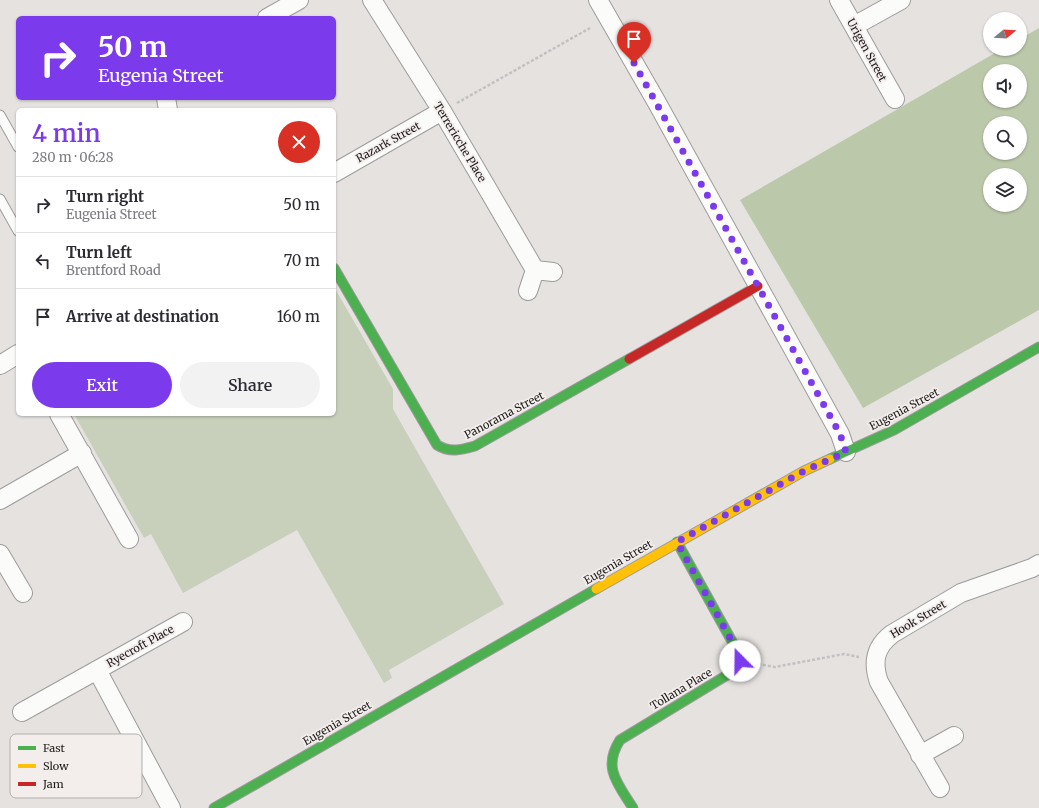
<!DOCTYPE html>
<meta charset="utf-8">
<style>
body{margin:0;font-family:Merriweather,serif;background:#f2f2f3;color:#2b2b33;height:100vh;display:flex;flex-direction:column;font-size:15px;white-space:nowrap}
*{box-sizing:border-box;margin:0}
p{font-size:13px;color:#7c7c81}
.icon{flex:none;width:22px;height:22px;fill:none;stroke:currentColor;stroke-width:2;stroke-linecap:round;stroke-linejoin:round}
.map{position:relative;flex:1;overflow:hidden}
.details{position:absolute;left:16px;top:108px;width:320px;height:308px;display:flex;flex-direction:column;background:#fff;border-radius:6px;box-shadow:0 1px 3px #0004}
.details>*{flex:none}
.banner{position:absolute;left:16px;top:16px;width:320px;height:84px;border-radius:6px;box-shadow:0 1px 3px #0004;background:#7c3aed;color:#fff;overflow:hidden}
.needle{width:26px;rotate:72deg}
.buttons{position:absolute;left:983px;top:12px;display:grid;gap:8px}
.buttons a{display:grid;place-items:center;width:44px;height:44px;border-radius:50%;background:#fff;box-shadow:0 1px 3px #0004;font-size:20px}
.pin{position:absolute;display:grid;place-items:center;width:34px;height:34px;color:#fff;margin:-41px -17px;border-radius:50% 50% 50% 0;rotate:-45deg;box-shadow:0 0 4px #0007}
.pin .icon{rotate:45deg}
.me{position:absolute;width:44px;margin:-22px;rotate:338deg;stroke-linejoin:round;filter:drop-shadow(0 0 3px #0008)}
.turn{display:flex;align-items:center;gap:14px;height:84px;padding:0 16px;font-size:18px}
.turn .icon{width:52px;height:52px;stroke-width:2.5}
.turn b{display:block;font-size:28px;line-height:34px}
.round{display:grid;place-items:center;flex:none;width:42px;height:42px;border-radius:21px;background:#f2f2f3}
.overview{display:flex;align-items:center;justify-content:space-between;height:68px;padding:0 16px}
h1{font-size:24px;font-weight:600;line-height:30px;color:#7c3aed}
.action{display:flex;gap:8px;margin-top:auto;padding:8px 16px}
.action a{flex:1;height:46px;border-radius:24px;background:#7c3aed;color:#fff;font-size:16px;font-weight:600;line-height:46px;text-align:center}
.action a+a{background:#f2f2f3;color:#2b2b33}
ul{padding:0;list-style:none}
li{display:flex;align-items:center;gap:12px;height:56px;padding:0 16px;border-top:1px solid #e1e1e2}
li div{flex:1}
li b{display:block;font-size:15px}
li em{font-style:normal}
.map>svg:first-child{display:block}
.green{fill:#c8d0bc}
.forest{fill:#bcc8aa;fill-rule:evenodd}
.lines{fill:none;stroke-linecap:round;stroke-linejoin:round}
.lane-casing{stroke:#9e9c9b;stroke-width:11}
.street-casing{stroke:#9e9c9b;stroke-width:20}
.fast-casing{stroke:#9e9c9b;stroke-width:11}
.slow-casing{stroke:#9e9c9b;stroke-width:11}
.jam-casing{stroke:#9e9c9b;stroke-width:11}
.path{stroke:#c2c0c0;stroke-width:2.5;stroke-dasharray:3 2;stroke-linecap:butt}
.lane{stroke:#fbfbfa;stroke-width:9}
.street{stroke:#fbfbfa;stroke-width:18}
.fast{stroke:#4caf50;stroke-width:9}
.slow{stroke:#ffc107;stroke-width:9}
.jam{stroke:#c62828;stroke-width:9}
.route{stroke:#7c3aed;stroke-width:7;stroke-dasharray:0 12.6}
.labels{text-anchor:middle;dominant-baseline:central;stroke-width:3.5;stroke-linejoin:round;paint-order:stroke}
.street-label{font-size:11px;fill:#1e1c1b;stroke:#f3eeec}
.key{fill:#f3eeec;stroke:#b3afad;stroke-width:1}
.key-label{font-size:11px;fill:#1e1c1b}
</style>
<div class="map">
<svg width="1039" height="808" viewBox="0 0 1039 808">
<rect width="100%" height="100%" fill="#e5e2e0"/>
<path class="green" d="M334,287L393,389V409L504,604L389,670L392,678L384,683L297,530L183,593L151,534L144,538L74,414H334Z"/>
<path class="forest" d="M1039,28V310L863,408L740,200L1002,49H1020V39ZM990,71H1020V101H990ZM990,123H1020V153H990ZM990,175H1020V205H990Z"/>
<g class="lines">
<defs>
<path id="lane" d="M0,115L18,147
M0,199L18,231"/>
<path id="street" d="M372,0L442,111L535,270L553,272
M598,0L656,101L840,434L846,452
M839,0L895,99
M267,18L299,0
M854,26L901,0
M166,98L168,110
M334,173L442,111
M528,291L535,270
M0,365L18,354
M59,414L129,539
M0,500L82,453
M0,554L23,593
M97,670L171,808
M22,712L183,622
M920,755L954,736
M940,788L879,682C872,662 875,647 892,634L961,593L1032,568L1039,564"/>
<path id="fast" d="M334,268L437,445C450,453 461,450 475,446L629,359
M830,459L894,430L1039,347
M214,808L596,589
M633,808C618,784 602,768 620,740L737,669L740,661L739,654L677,542"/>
<path id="slow" d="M596,589L804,471L830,459"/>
<path id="jam" d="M629,359L758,286"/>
</defs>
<use href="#lane" class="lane-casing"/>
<use href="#street" class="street-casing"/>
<use href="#fast" class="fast-casing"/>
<use href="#slow" class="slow-casing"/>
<use href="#jam" class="jam-casing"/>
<path class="path" d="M457,103L590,28
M758,664L775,667L844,654L859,657"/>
<use href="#lane" class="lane"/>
<use href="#street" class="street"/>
<use href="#fast" class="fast"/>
<use href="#slow" class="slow"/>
<use href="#jam" class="jam"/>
</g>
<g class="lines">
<path class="route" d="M634,63L840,434L846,452L804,471L677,542L739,654L740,661"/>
</g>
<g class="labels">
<g class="street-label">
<text transform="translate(867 50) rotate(61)">Urigen Street</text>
<text transform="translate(388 142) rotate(-29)">Razark Street</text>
<text transform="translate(460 142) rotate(59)">Terrericche Place</text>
<text transform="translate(904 409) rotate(-28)">Eugenia Street</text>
<text transform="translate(504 415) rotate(-28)">Panorama Street</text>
<text transform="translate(618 562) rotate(-30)">Eugenia Street</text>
<text transform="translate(918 619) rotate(-31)">Hook Street</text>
<text transform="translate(140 646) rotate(-29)">Ryecroft Place</text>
<text transform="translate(681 689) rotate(-31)">Tollana Place</text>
<text transform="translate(337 723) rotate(-30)">Eugenia Street</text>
</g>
</g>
<rect x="10" y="734" width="132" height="64" rx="6" class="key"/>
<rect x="18" y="746" width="18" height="4" fill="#4caf50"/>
<rect x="18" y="764" width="18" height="4" fill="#ffc107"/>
<rect x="18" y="782" width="18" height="4" fill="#c62828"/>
<g class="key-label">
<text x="43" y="752">Fast</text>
<text x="43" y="770">Slow</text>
<text x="43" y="788">Jam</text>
</g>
</svg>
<div class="buttons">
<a><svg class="needle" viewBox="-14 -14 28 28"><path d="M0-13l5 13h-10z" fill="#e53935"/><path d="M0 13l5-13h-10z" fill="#7c7c81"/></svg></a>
<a><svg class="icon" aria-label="sound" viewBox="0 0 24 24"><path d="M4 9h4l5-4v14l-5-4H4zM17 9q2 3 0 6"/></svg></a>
<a><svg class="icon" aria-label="search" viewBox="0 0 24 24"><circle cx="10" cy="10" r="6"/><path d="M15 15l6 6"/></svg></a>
<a><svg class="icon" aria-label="layers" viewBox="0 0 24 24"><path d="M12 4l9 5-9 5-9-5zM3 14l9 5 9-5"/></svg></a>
</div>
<div class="pin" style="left:634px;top:63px;background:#d93025"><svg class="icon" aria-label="arrive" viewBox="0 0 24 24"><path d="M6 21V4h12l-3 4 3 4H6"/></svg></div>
<svg class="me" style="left:740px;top:661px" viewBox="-20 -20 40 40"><circle r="19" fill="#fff"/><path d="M0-13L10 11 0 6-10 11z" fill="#7c3aed"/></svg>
<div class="banner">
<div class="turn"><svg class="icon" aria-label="right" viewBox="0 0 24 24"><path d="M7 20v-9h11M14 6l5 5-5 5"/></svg><div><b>50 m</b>Eugenia Street</div></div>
</div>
<section class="details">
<div class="overview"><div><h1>4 min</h1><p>280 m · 06:28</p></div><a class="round" style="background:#d93025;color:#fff"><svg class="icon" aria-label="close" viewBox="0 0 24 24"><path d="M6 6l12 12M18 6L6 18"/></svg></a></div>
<ul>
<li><svg class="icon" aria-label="right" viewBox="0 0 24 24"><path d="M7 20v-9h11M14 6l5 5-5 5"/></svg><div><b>Turn right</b><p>Eugenia Street</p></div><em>50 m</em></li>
<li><svg class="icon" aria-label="left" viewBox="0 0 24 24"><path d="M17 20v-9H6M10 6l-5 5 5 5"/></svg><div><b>Turn left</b><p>Brentford Road</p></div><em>70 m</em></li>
<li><svg class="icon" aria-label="arrive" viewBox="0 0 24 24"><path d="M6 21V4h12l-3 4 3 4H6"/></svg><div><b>Arrive at destination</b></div><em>160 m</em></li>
</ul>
<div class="action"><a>Exit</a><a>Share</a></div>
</section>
</div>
